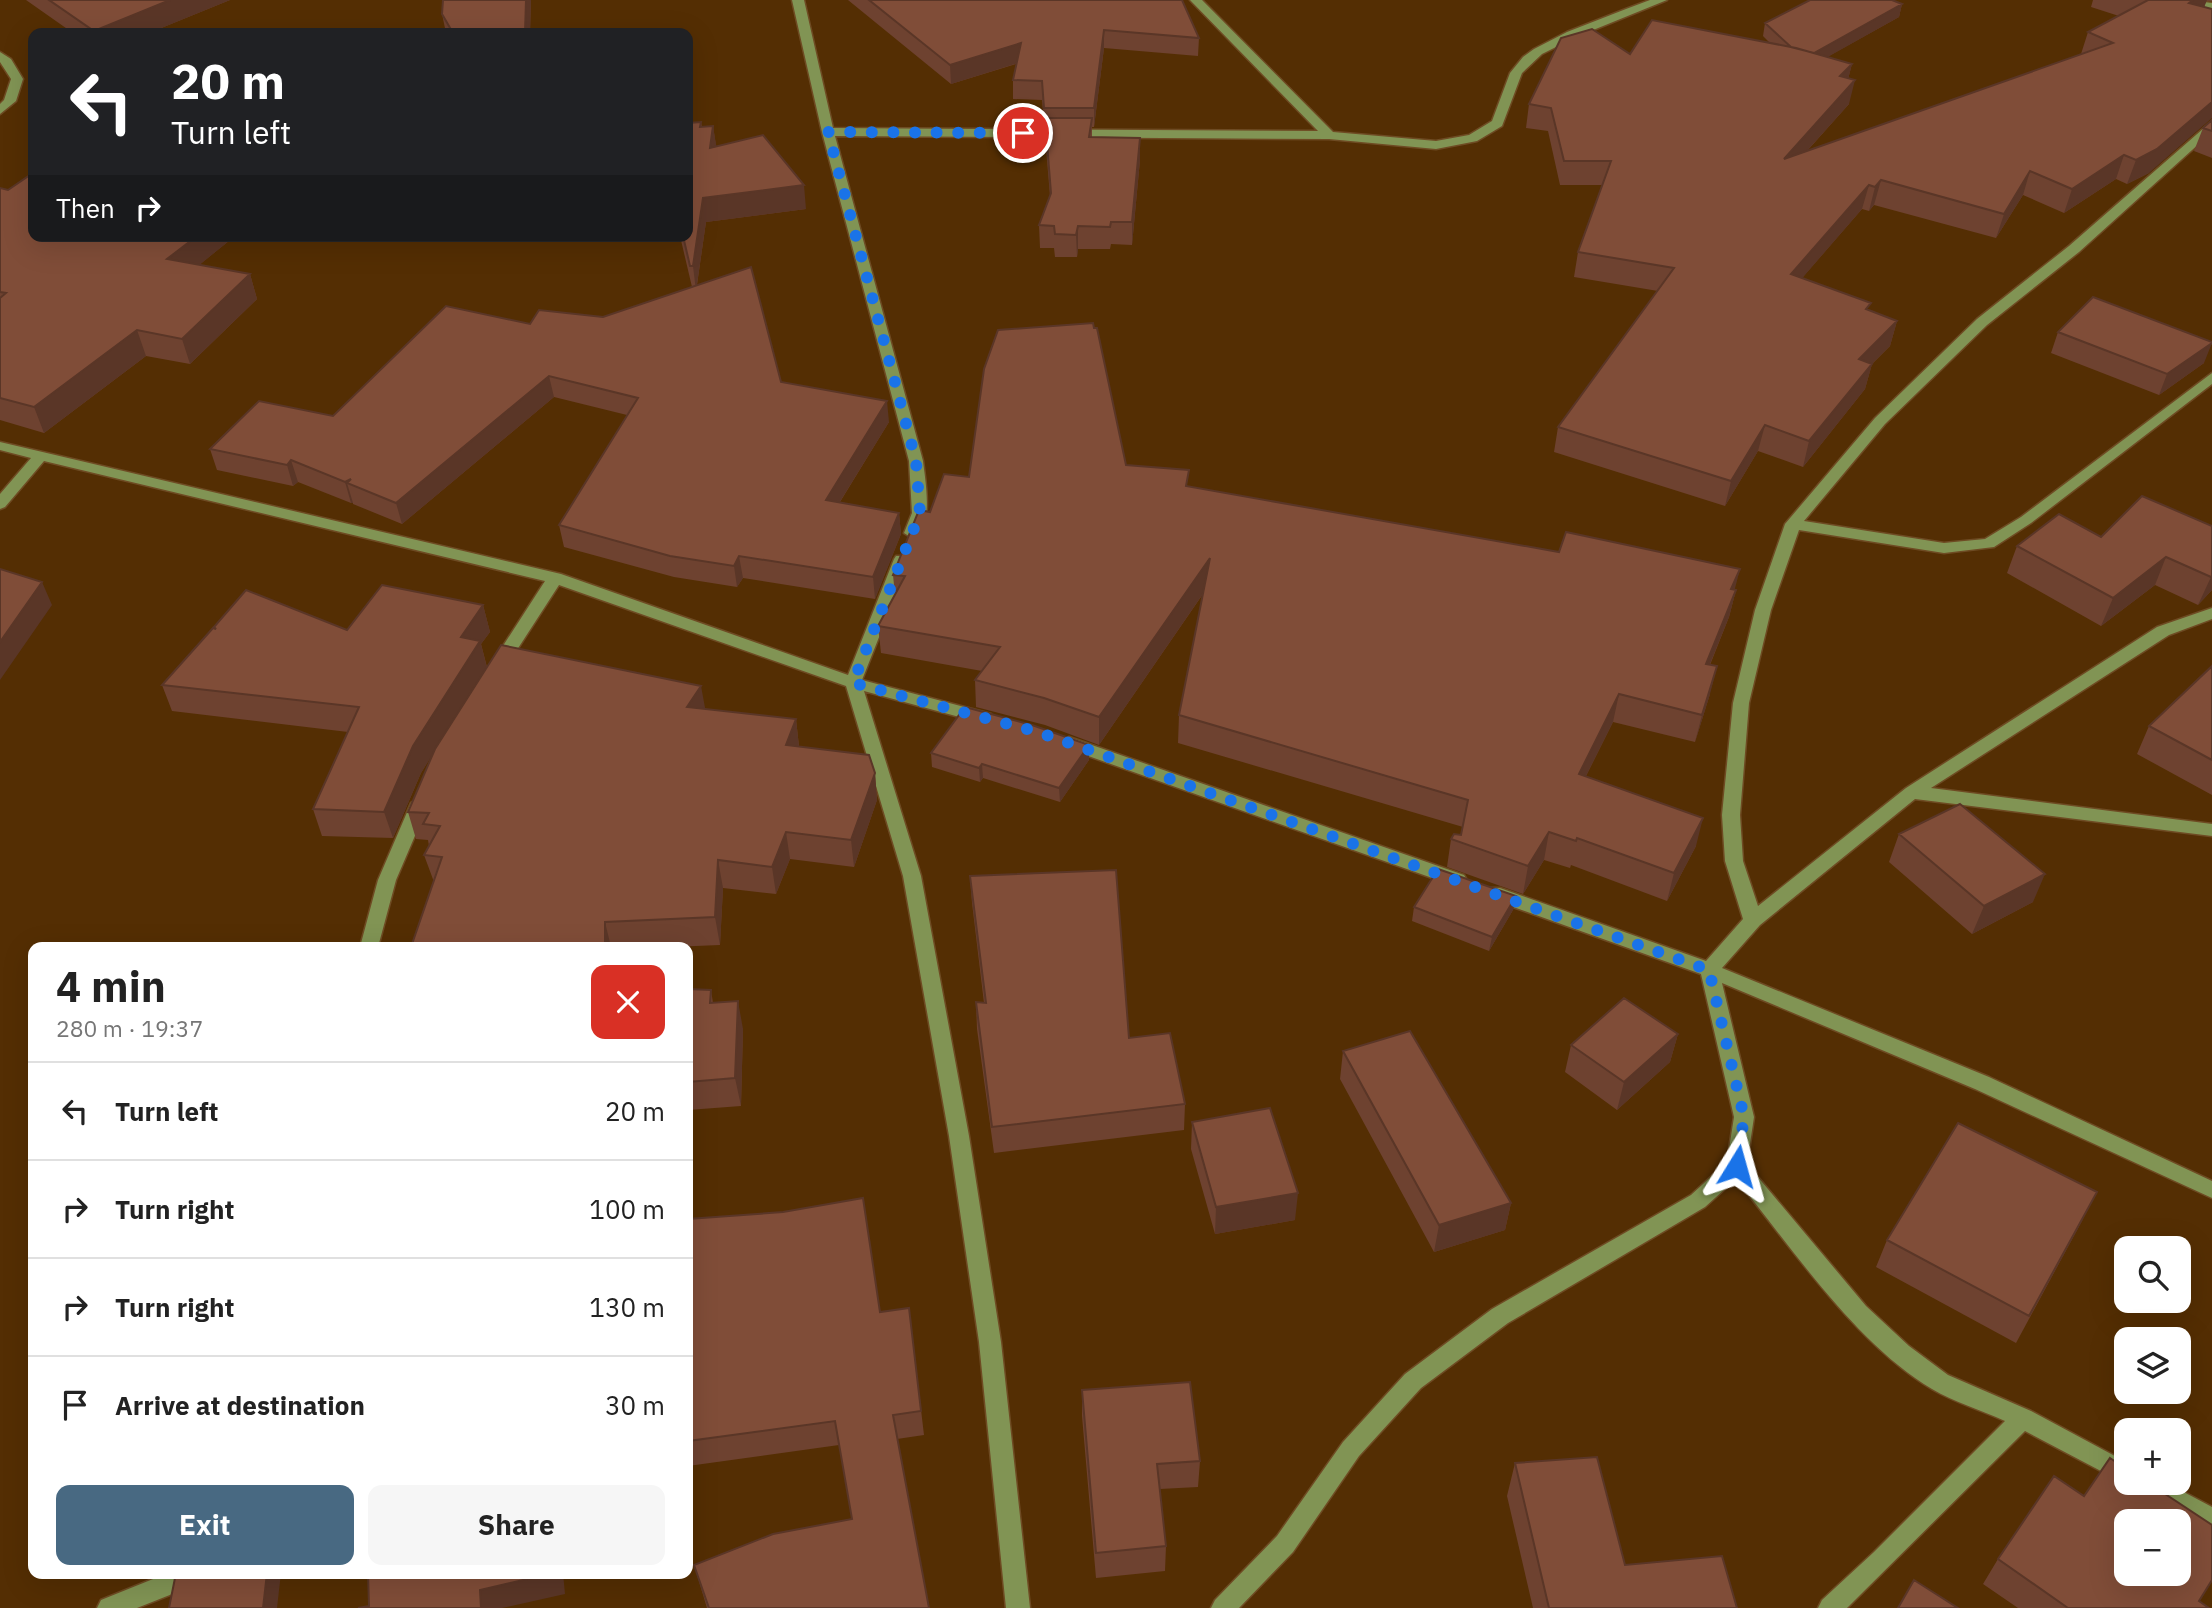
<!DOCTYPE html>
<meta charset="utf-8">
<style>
body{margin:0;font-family:"IBM Plex Sans",sans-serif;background:#f6f6f6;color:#222;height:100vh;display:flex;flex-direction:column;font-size:26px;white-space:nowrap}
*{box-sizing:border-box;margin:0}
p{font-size:23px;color:#767676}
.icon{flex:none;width:38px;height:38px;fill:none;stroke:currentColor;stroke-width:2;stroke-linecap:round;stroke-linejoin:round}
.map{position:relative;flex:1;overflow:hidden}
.panel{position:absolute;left:28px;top:942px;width:665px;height:637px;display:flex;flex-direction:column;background:#fff;border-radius:14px;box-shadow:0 7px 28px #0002}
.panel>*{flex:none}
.hud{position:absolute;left:28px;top:28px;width:665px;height:214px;border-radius:14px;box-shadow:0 7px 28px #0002;background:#202124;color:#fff;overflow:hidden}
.buttons{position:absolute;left:2114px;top:1236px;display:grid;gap:14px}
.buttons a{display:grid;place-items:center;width:77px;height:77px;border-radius:14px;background:#fff;box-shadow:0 7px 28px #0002;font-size:35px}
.pin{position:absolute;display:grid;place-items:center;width:60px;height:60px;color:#fff;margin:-30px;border:4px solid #fff;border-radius:50%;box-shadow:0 2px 7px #0007}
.me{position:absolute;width:77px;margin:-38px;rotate:8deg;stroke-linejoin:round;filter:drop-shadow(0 0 5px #0008)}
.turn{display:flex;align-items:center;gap:24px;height:147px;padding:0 28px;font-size:32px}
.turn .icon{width:91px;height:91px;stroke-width:2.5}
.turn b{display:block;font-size:49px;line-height:60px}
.then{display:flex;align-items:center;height:66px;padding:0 28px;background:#0003;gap:14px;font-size:26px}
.round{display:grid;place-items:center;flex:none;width:74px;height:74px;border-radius:14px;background:#f6f6f6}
.summary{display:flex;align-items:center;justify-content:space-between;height:119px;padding:0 28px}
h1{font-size:42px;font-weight:700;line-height:52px}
.cta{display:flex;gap:14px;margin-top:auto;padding:14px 28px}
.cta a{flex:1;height:80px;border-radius:14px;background:#486982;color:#fff;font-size:28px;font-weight:700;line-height:80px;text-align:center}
.cta a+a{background:#f6f6f6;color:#222}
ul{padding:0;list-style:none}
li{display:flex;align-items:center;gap:21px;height:98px;padding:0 28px;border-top:2px solid #e0e0e0}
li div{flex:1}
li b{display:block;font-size:26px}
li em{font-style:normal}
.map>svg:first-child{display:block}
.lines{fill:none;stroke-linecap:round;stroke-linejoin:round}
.minor-casing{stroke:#6e4b23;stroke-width:3}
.minor{fill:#819454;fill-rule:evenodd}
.wall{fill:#6e4230}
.shaded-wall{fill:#5a3627}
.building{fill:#804d38;stroke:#5a3627;stroke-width:2;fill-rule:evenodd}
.route{stroke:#1a73e8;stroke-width:12;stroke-dasharray:0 21.6}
</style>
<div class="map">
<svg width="2212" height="1608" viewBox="0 0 2212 1608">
<rect width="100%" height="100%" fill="#542e03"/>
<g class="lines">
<defs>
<path id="minor" d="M792,0H804L833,128L1318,131L1190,0H1202L1333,132L1436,141L1469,135L1492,121L1510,73L1523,57L1534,49L1567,32L1626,9L1650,0H1667L1576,37L1542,54L1522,73L1502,126L1477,141L1436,149L1329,139L835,136L923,461C925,479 935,531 912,538L904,533L912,513L909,461L822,132Z
M2188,0L2212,3V10L2190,2Z
M0,52L11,59L23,79L16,101L0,114V104L4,100L11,79L0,62Z
M2212,121V132L2079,252L1987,325L1885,424L1804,521L1944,543L1985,539L2021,517L2212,373V384L2031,523L1994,547L1944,553L1799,530L1771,610L1749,703L1740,815L1743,861L1758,906L1906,788L2157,627L2212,608V619L2169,635L1931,788L2212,824V836L1915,799L1760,925L1722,968L1989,1077L2212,1181V1198L1975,1089L1722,983L1754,1117L1747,1164L1866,1306L1909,1346L1948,1375L2031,1411L2126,1462V1482H2129L2126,1483L2118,1480L2025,1431L1847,1608H1818L1822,1600L1874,1552L2005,1421C1981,1410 1954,1402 1932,1389C1856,1344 1792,1248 1736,1179L1705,1207L1508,1323L1421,1388L1359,1456L1293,1552L1239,1608H1211L1215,1600L1277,1536L1343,1442L1405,1374L1492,1309L1691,1195L1727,1162L1734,1117L1701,974L1488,898L1485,893L1488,888H1500L1706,961L1743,919L1725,861L1722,815L1733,703L1755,610L1785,524L1875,418L1977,319L2069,246Z
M0,442L561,574L848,675L894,559L896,556H908L910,559L862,680L991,714L993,718L985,724L864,691L921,876L969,1136L1001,1342L1030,1608H1006L979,1342L949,1136L903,876L846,686L559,585L504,670H492L490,666L545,581L44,461L5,507L0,509V494L31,458L0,450Z
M1069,737L1464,875L1467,880L1464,885H1452L1063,747L1060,743Z
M420,797L429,803L396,880L378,947H360L378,880L411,803Z
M2132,1482H2165L2212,1507V1530L2135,1489Z
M168,1573H209L205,1581L137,1608H97L101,1600Z"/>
</defs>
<use href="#minor" class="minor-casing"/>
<use href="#minor" class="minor"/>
</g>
<path class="wall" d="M26,0H230L149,33H73Z
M531,0L530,33H446L442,14Z
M848,0H1182L1199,38L1198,56L1104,48L1094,127H1092V137L1140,160L1132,245L1111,244L1110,249H1078L1077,257H1055L1054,248H1040L1039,225L1050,196L1042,100L1013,99V80L1016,64L951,84Z
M2093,0H2212V1H2206L2149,173L2127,184L2116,179L2064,213L2023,195L1996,238L1874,205L1869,211L1862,209L1802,278L1869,310L1897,321L1890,346L1872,364L1865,389L1803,467L1758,451L1725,506L1554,452L1558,427L1658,291L1574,277L1578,252L1603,185H1560L1548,131L1526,128L1529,104L1630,54L1770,43L1763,36L1765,23L1902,4L1899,17L1827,57L1852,64L1848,79L1849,104L1807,151L2081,54L2088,32L2119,16L2091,7Z
M2212,120V158L2194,151L2203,128Z
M701,122L702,127L713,126L716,146L806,209L706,222L697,285L781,382L889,422L840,502L899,513L901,534L875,599L743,578L737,587L674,577L564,547L559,525L627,415L554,397L402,524L353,504V503H351L298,482L293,486L217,470L210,449L333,416L530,324L603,317L692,287L680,236H688Z
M0,188L235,236L199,265L250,274L257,299L190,364L146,356L44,433L0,420Z
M2058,332L2204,363L2159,395L2051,353Z
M1126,465L1188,486L1736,590L1729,617L1710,665V694L1695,742L1613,722L1586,776L1696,846L1667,901L1571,865L1570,868L1544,860L1523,894L1447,867L1451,839L1461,835L1463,827L1178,743L1179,715L1203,594L1099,745L1045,725L976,707L975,680L982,671L881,653L878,626L895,595L893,575L930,512L969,477Z
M2212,526V590L2198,605L2155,585L2101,626L2007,573L2017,546Z
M483,605L490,632L481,644L487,667L705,709L796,719L799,746L875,773L877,800L854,867L790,859L776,894L723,888L720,945L671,947H411L434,882L424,855L429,846L428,840L416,839L408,812L432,755L421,773L393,838L322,836L313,809L348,732L172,711L162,685L347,630Z
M2212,666V795L2137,754L2149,726Z
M931,753L1089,760L1060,802L983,778L980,782L932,767Z
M1899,834L2033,902L1972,934L1889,862Z
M970,876L1129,1038L1185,1104L1184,1130L994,1153L977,1029L976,1002L984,1003L972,903Z
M1516,896L1513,910L1489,951L1412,921L1414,907Z
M688,989L711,990L713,1003L743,1029L741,1106L688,1110Z
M1678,1034L1670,1062L1617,1110L1565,1072L1571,1045Z
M1343,1051L1511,1203L1505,1230L1434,1252L1340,1079Z
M1192,1122L1295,1220L1215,1234L1191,1149Z
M688,1219L880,1312L909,1308L924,1435L897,1439L929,1608H707L694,1565L852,1519L839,1445L688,1466Z
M2083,1219L2016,1343L1876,1267L1887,1240Z
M1082,1390L1200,1461L1198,1487L1160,1489L1166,1546L1165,1571L1096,1578L1082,1416Z
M1515,1463L1625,1565L1737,1608H1533L1507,1496Z
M2084,1496L2199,1601L2209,1608H2018L1983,1584L1998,1559Z"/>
<path class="shaded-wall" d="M170,0H230L149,33H95L94,31Z
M526,0H531L530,33H525Z
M2193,0H2207L2203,10L2189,3Z
M1902,4L1899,17L1801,72L1804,59Z
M1104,30V48L1094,127V108Z
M1021,43V62L951,84L950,65Z
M1852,64L1846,87L1840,76Z
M1855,80L1849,104L1778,183L1784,159Z
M2212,102V118L2149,173L2127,184L2136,160Z
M713,126L717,150L710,148Z
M1140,138V160L1132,245V222Z
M2124,155L2116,179L2064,213L2072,189Z
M2030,171L2023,195L1996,238L2004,214Z
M1881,180L1874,205L1869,211L1875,187Z
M804,185L806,209L706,222L696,291L693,266L703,198Z
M1869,185L1862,209L1785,298L1791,274Z
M1078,226V249L1077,257L1076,235Z
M197,236H235L176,284L167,259Z
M250,274L257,299L190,364L182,339Z
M1897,321L1890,346L1872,364L1865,389L1803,467L1809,441L1859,359Z
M137,330L146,356L44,433L34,407Z
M2212,343L2204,363L2159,395L2167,374Z
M549,376L554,397L402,524L396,503Z
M887,401L889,422L828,521L826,500Z
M1765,425L1758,451L1725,506L1731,481Z
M291,460L298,482L293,486L287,465Z
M351,479L347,483L353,503H351L345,482Z
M899,513L901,534L875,599L873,577Z
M739,556L743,578L737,587L734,566Z
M2166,557L2155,585L2101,626L2113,598Z
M1210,558L1209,585L1099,745V717Z
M1740,569L1733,596L1731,589Z
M2212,576V590L2198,605L2211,577Z
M42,582L52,605L0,680V642Z
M1736,590L1729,617L1699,691L1706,664Z
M483,605L490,632L481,644L487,668L421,773L393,838L384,812L461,637Z
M1717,666L1710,694L1695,742L1702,715Z
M701,686L706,713L687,707Z
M1619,694L1613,722L1573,802L1579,774Z
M796,719L799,747L786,745Z
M1089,745V760L1060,802L1059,788Z
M982,764L983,778L980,782L979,768Z
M875,773L877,800L854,867L851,840Z
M1703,818L1696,846L1667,901L1674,873Z
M786,832L790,859L776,894L772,867Z
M1549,832L1544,860L1523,894L1528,866Z
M718,860L723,888L720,945L715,917Z
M2045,874L2033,902L1972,934L1984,906Z
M1516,896L1513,910L1489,951L1492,937Z
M605,922L611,947H605Z
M738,1001L743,1029L741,1106L735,1078Z
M1678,1034L1670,1062L1617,1110L1624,1082Z
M1298,1193L1295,1220L1215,1234L1216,1207Z
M1511,1203L1505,1230L1434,1252L1439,1225Z
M267,1573H281L277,1608H263Z
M553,1573H563L565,1594L502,1608H481L480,1590Z"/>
<path class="building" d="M49,0H170L94,31Z
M443,0H526L525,33H453L442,14Z
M869,0H1182L1199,38L1104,30L1094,108H1044L1042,81L1013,80L1021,43L950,65Z
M1810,0H1892L1902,4L1814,53L1791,47L1765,23Z
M2148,0H2193L2189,3L2212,9V102L2157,149L2136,160L2124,155L2072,189L2030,171L2004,214L1881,180L1875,187L1869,185L1791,274L1871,303L1866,309L1897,321L1859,359L1872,364L1809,441L1765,425L1731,481L1558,427L1674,268L1578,252L1611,161H1564L1551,108L1529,104L1561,38L1592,29L1630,54L1652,20L1796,48L1852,64L1840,76L1855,80L1784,159L2113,43L2088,32Z
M1045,118H1092L1089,137L1140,138L1132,222H1111L1110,227L1078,226L1076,235L1055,234L1054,226L1039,225L1051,193Z
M2212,120V131L2203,128Z
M701,122L700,127L713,126L710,148L763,135L804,185L703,198L693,266H690L683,236H688V123Z
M33,173V236H197L167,259L250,274L182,339L137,330L34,407L0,398V298L6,293L0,292V188L8,190Z
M751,267L781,382L887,401L826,500L899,513L873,577L739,556L734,566L670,556L559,525L638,398L549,376L396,503L347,483L351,479L345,482L291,460L287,465L210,449L259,401L333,416L446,306L530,324L539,310L603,317Z
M2093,297L2212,342V343L2167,374L2058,332Z
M1093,323L1094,328H1097L1126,465L1189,470L1186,486L1559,552L1566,532L1740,569L1731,589L1736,590L1706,664L1717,666L1702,715L1619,694L1579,774L1703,818L1674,873L1577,838L1576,841L1549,832L1528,866L1451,839L1454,834L1461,835L1468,800L1179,715L1210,558L1099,717L1044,698L975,680L1000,647L878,626L905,576L893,575L919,510L930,512L944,474L969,477L984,369L998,330Z
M2142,496L2212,526V576L2211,577L2166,557L2113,598L2017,546L2059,514L2101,537Z
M0,569L42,582L0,642Z
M382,585L483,605L461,637L480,641L413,746L384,812L313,809L359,707L162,685L213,628L216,629L214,627L246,590L347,630Z
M501,645L701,686L687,707L796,719L786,745L869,755L875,773L851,840L786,832L772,867L718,860L715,917L605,922V947H411L442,857L424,855L440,826L423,824L429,813L408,812L435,749Z
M2212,666V760L2149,726Z
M965,707L1032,725L1089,745L1059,788L982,764L979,768L931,753Z
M1960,804L2045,874L1984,906L1899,834Z
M1438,869L1516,896L1492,937L1414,907Z
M1116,870L1129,1038L1170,1033L1185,1104L992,1127L976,1002L986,1003L970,876Z
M688,989L711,990L710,1003L738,1001L735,1078L688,1082Z
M1624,998L1678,1034L1624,1082L1571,1045Z
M1410,1031L1511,1203L1439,1225L1343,1051Z
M1270,1108L1298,1193L1216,1207L1192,1122Z
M1958,1123L2097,1192L2029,1316L1887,1240Z
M863,1198L880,1312L909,1308L921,1411L893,1415L929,1608H709L694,1565L773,1534L852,1519L835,1421L688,1441V1219L783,1212Z
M1190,1382L1200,1461L1157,1464L1166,1546L1096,1553L1082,1390Z
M1597,1457L1625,1565L1722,1556L1737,1608H1549L1515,1463Z
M2110,1458L2126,1469V1482H2147L2212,1525V1580L2199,1601L2209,1608H2068L1998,1559L2054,1476L2084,1496ZM2126,1521H2179V1573H2126Z
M176,1573H267L263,1608H169Z
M368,1573H553L480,1590L481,1608H358L369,1606Z
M1914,1580L1958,1608H1898Z"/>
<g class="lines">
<path class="route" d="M1023,133L828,132L916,461L920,513L853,683L1038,732L1709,970L1744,1117L1737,1166"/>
</g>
</svg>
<div class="buttons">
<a><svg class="icon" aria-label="search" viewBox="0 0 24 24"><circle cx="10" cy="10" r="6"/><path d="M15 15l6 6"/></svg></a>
<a><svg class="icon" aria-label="layers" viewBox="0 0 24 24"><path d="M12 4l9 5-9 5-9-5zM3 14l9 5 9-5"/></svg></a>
<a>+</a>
<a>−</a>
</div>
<div class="pin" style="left:1023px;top:133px;background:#d93025"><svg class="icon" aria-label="arrive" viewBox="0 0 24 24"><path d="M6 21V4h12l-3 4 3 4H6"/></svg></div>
<svg class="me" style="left:1737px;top:1166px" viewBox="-20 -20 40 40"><path d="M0-17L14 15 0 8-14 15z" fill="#1a73e8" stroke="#fff" stroke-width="4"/></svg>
<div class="hud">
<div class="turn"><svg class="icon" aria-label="left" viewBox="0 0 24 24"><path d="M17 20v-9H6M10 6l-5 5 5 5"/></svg><div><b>20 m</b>Turn left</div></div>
<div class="then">Then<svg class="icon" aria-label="right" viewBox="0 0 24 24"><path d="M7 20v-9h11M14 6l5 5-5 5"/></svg></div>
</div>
<section class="panel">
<div class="summary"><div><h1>4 min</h1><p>280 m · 19:37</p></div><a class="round" style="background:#d93025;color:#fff"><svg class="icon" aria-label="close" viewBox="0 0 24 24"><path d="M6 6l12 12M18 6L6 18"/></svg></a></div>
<ul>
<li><svg class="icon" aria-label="left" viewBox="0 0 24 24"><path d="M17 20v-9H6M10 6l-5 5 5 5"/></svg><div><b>Turn left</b></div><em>20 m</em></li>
<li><svg class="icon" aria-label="right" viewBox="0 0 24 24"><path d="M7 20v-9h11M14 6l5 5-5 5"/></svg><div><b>Turn right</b></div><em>100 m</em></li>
<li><svg class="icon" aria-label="right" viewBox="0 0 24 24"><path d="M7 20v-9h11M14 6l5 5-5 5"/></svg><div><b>Turn right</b></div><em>130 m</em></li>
<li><svg class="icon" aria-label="arrive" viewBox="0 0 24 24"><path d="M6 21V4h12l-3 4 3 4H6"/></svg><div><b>Arrive at destination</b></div><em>30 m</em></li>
</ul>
<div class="cta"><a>Exit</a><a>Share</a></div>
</section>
</div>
